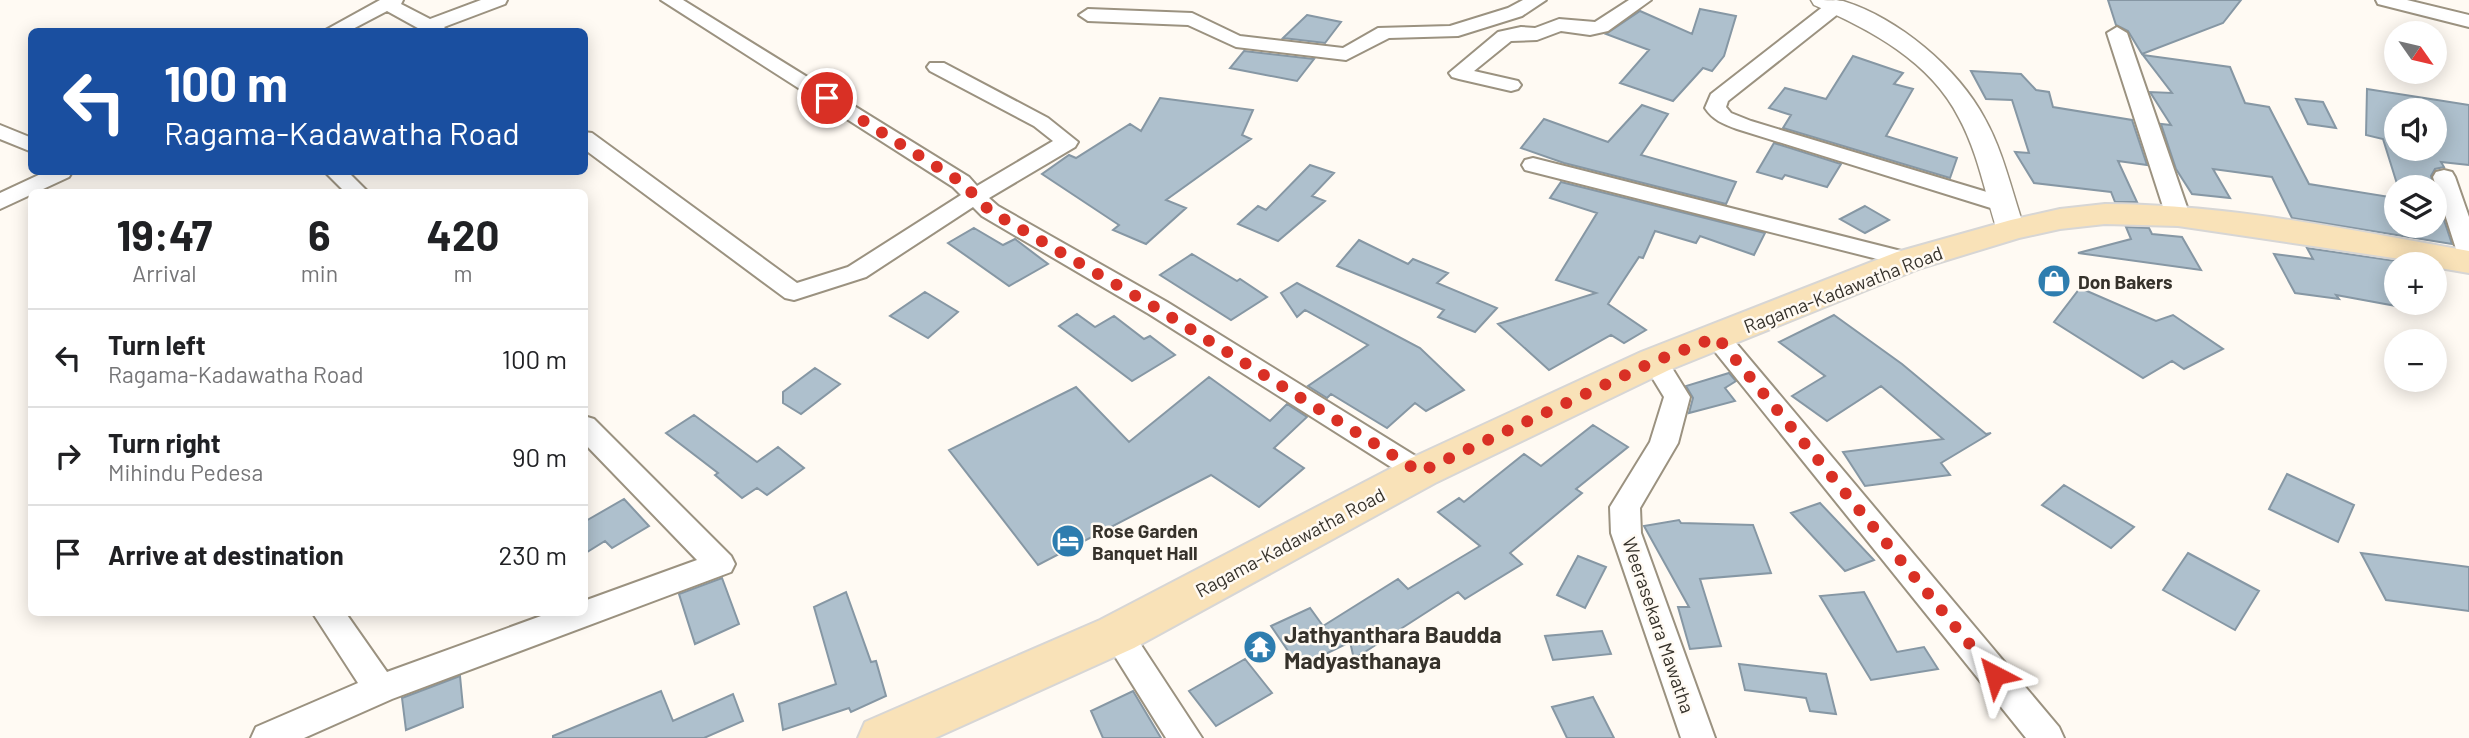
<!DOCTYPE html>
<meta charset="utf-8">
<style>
body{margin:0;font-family:Barlow,sans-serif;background:#f2f2f2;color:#202124;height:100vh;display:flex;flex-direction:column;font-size:26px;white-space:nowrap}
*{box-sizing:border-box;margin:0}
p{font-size:23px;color:#757577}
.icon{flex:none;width:38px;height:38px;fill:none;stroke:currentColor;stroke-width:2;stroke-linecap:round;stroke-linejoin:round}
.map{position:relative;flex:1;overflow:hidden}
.panel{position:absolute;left:28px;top:189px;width:560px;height:427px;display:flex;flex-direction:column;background:#fff;border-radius:10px;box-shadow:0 4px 18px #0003}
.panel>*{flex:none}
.hud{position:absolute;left:28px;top:28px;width:560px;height:147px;border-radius:10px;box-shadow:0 4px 18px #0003;background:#1a4fa0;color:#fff;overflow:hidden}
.needle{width:46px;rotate:124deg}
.fabs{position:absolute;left:2384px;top:21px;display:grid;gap:14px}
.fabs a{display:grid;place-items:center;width:63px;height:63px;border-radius:50%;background:#fff;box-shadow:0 4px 18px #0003;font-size:35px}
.pin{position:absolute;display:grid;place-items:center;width:60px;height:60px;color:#fff;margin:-30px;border:4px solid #fff;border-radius:50%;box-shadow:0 2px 7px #0007}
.me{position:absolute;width:77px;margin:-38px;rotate:321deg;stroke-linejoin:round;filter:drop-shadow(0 0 5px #0008)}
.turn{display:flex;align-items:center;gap:24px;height:147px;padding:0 21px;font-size:32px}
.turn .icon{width:91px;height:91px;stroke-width:2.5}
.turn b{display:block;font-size:49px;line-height:60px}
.eta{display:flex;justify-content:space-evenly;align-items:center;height:119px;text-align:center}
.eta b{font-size:42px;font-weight:700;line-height:49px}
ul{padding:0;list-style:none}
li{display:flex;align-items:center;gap:21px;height:98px;padding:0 21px;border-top:2px solid #e0e0e0}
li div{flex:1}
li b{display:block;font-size:26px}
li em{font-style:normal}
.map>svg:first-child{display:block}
.building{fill:#aec0cd;stroke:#8697a4;stroke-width:2;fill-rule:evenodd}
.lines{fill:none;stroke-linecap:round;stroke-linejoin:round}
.minor-casing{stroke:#9b9280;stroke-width:4}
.tertiary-casing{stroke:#9b9280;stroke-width:3}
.primary-casing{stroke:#d7d6d5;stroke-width:4}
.minor{fill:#fff;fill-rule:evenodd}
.tertiary{fill:#fff;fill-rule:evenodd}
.primary{fill:#f9e2b8;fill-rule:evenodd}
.route{stroke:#d93025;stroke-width:12;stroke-dasharray:0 21.6}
.labels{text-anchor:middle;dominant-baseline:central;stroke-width:5;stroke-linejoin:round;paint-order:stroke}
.poi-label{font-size:19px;font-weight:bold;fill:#36322b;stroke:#fffaf3;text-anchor:start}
.street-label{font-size:19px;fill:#36322b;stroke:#fffaf3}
.near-poi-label{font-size:23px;font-weight:bold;fill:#36322b;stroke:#fffaf3;text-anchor:start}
</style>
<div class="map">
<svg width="2469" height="738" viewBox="0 0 2469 738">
<rect width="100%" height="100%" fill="#fffaf3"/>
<path class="building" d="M2108,0H2241L2223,23L2142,54L2128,31L2116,25Z
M1700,9L1736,16L1724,56L1712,71L1703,68L1673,101L1620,83L1649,50L1606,34L1640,11L1692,34Z
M1307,15L1341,22L1325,43L1283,38Z
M1244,51L1314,59L1297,81L1230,68Z
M2143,55L2230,67L2245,103L2269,107L2309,184L2396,198V226H2434V190L2452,244L2292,218L2272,177L2213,169L2230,198L2192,194L2176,169L2161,124L2171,125L2150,92L2172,93Z
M1853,56L1903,73L1894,84L1913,89L1886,136L1957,158L1950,178L1783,128L1791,115L1769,108L1785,88L1826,99Z
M1971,71L2021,74L2036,90L2049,92L2053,107L2132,120L2147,165L2118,161L2137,202H2115L2111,192L2034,183L2015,152L2029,153L2012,100L1986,99Z
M2367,89L2469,105V165L2441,162L2444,167L2435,169L2431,176L2434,187H2398L2383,139L2366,135ZM2396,110H2434V149H2396Z
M1160,98L1253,110L1242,135L1251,139L1166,200L1186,208L1146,244L1113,230L1119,225L1042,174L1069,155L1076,158L1130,124L1141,131Z
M2296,99L2323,102L2336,128L2308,124Z
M1642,105L1668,114L1641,155L1736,182L1726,204L1564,163L1521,148L1544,119L1608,142Z
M1774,143L1841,164L1827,187L1785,175L1782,179L1757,172Z
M1310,165L1334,173L1312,196L1325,201L1278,241L1238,224L1258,206L1266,210Z
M1561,182L1765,233L1754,255L1700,236L1696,243L1655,231L1643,258L1639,257L1608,304L1646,330L1624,343L1611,335L1549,370L1498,324L1596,293L1556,280L1597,213L1550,198Z
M1865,206L1889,220L1865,233L1840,219Z
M2126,227L2149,228L2152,234L2182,237L2201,270L2078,253L2131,239Z
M974,228L1003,245L1015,239L1048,264L1009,286L948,243Z
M1359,240L1408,264L1413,259L1448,273L1437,283L1497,308L1475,332L1438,317L1444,310L1337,266Z
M2307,248L2396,261V306L2336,295L2339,299L2295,293L2274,254L2313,259Z
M1192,254L1237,281L1240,279L1267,297L1231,320L1160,275Z
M1297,283L1420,348L1464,390L1426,411L1415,403L1387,428L1331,394L1327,398L1308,386L1368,345L1305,310L1297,317L1281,293Z
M2080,288L2156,321L2173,315L2223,349L2184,369L2172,361L2143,378L2054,322Z
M925,292L958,312L928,338L890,316Z
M1077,314L1095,327L1114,316L1144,339L1150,336L1175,355L1132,381L1059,326Z
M1834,315L1902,364L1986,434L1991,433L1941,463L1950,475L1865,486L1843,452L1943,439L1881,386L1827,421L1792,396L1825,376L1779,342Z
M815,368L840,384L801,414L783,403V392Z
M1729,373L1736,381L1725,388L1735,401L1689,413L1693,398L1686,386Z
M1209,377L1270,421L1287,404L1307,417L1274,448L1304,468L1259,507L1211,475L1038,565L949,450L1076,387L1129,442Z
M694,415L757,462L778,447L804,468L767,495L757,488L742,498L715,475L718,473L666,433Z
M1593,425L1628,447L1576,489L1582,493L1510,553L1522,564L1465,599L1458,592L1354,659L1350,642L1299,667L1271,626L1310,608L1323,626L1398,579L1408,589L1480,546L1438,512L1459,498L1464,502L1524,454L1541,466Z
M2287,474L2354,505L2338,542L2269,509Z
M2064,485L2134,527L2111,548L2042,505Z
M624,499L649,526L612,548L605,541L584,554V522Z
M1820,503L1874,560L1845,571L1791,513Z
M1679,520L1681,523L1753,525L1771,573L1700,579L1721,646L1690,649L1678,607H1689L1644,526Z
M2188,553L2259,591L2235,630L2163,590Z
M2361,553L2469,567V611L2386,600Z
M1578,556L1606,567L1585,608L1557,595Z
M722,578L739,624L695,644L679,594Z
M846,592L871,662L876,661L886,696L851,712L849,708L783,730L779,704L836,684L814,607Z
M1864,592L1897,652L1924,647L1938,669L1871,680L1820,596Z
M1602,631L1611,654L1553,660L1545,636Z
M1245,659L1272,693L1216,726L1189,691Z
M1739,664L1826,674L1836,714L1810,711L1806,698L1745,690Z
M460,676L463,707L406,730L402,698Z
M661,691L673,721L733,694L743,721L704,738H553V736Z
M1133,691L1161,738H1103L1091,711Z
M1593,697L1614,738H1567L1552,707Z"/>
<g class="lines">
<defs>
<path id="minor" d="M380,0H403L401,4L430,19L481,0H507L505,4L444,27L449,32H425L387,11L347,32H322Z
M661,0H683L969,177L977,186L1053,141L1034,126L930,71L927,67L930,63H944L1048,118L1078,142L1075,147L989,198L998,206L1167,302L1430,465L1434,472L1430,479L1420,482L1410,479L1149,314L982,216L973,207L866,277L794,300L785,298L584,149V132L592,133L797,283L848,267L961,195L953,187Z
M1523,0H1546L1522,16L1458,36L1389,38L1346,60L1236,47L1188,25L1088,21L1079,15L1088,9L1192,13L1240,36L1343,48L1378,28L1450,26L1508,8Z
M1629,0H1651L1608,31L1590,35L1561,31L1537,40L1511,41L1474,71L1518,81L1521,85L1518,89L1511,91L1459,79L1452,77L1449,73L1498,32L1521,27L1535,28L1559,19L1595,22Z
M1836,0L1843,2L1845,6L1843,10L1728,101L1726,107L1731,113L1751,121L2010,199L2013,204L2010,209H1994L1737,129C1723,124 1713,120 1705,108L1711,94L1829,2Z
M2376,0H2407L2469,15V27L2378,4Z
M2117,27L2127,33L2190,216L2186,221H2170L2166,216L2107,33Z
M0,125L32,138V152L0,139Z
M1533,158L1917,255L1921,260L1917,265L1909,267L1525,170L1522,165L1525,160Z
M2444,170L2452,172L2455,177L2469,217V259L2461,257L2457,252L2433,177L2436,172Z
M45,172H72L69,177L0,209V193Z
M325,172H348L368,192H345Z
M1717,329L1726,331L2059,727L2064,738H2026L1708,343L1704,337L1708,331Z
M1655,352L1664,355L1690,397L1678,443L1640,508L1641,533L1715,738H1681L1611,533L1610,507L1650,442L1664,397L1642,361L1646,355Z
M584,416L594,419L731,556L735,564L731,572L392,699L304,738H251L256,727L358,683L312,612H345L387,672L552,612H584V601L697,560L584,443Z
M1117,621L1128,625L1202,738H1166L1101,634L1106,625Z"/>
<path id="tertiary" d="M1811,0C1821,0 1834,0 1843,1C1898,18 1958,68 1985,119C2004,153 2012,193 2025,230L2021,236L2011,238L2001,236L1997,230C1985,193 1978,153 1959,118C1930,61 1871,30 1814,5Z"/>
<path id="primary" d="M2105,204C2227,204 2349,230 2469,251V273L2434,267V264L2178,226L2105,224L2060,229L2019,238L1921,268L1669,370L1435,483L1134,648L935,738H858L865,722L1100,620L1405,461L1641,352L1897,252L2011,220L2060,209Z"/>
</defs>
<use href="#minor" class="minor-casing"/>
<use href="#tertiary" class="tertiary-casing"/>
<use href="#primary" class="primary-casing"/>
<use href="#minor" class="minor"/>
<use href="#tertiary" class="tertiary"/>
<use href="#primary" class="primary"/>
</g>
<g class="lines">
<path class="route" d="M827,98L961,182L990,211L1158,309L1420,472L1655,361L1717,337L1995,675"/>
</g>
<defs>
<symbol id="shop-disc" viewBox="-11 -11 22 22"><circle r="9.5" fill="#2e7daf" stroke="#fffaf3"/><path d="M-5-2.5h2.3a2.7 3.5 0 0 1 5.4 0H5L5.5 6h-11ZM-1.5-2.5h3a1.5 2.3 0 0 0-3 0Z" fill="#fff"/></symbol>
<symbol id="hotel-disc" viewBox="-11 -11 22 22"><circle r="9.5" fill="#2e7daf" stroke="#fffaf3"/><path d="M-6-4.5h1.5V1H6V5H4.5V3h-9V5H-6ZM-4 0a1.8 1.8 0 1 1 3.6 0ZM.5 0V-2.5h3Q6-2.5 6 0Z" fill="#fff"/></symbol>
<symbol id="temple-disc" viewBox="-11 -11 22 22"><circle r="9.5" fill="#2e7daf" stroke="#fffaf3"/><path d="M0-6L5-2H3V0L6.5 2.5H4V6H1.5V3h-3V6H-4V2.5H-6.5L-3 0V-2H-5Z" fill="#fff"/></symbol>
</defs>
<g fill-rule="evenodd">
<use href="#shop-disc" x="2035" y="262" width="38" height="38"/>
<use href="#hotel-disc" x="1049" y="522" width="38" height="38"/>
<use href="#temple-disc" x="1241" y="628" width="38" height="38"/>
</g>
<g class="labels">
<g class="poi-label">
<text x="2078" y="281">Don Bakers</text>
<text x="1092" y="530">Rose Garden<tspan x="1092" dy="22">Banquet Hall</tspan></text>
</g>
<g class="street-label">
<text transform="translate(1843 289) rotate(-21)">Ragama-Kadawatha Road</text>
<text transform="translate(1290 542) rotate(-28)">Ragama-Kadawatha Road</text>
<text transform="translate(1659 625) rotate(71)">Weerasekara Mawatha</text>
</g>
<g class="near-poi-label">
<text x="1284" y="634">Jathyanthara Baudda<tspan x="1284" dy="26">Madyasthanaya</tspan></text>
</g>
</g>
</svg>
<div class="fabs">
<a><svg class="needle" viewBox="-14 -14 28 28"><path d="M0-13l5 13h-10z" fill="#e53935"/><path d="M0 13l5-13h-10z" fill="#757577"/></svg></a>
<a><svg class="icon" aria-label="sound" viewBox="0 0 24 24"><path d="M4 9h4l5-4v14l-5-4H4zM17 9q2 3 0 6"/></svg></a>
<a><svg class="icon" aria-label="layers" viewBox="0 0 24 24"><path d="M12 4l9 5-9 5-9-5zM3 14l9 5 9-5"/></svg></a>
<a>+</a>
<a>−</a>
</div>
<div class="pin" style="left:827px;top:98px;background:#d93025"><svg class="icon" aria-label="arrive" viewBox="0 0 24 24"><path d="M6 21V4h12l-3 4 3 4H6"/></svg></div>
<svg class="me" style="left:1995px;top:675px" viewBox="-20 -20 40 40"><path d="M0-17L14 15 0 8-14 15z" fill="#d93025" stroke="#fff" stroke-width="4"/></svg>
<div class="hud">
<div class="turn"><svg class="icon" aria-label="left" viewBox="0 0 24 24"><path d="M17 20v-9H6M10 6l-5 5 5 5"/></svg><div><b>100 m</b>Ragama-Kadawatha Road</div></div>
</div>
<section class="panel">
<div class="eta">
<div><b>19:47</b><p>Arrival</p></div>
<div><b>6</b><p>min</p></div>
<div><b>420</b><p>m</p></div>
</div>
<ul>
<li><svg class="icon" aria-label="left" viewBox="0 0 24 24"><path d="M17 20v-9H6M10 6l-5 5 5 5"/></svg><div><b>Turn left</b><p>Ragama-Kadawatha Road</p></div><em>100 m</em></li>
<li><svg class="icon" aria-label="right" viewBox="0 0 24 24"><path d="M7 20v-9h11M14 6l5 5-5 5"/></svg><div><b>Turn right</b><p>Mihindu Pedesa</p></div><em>90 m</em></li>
<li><svg class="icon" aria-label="arrive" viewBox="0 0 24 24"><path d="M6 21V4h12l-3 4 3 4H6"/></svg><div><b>Arrive at destination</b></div><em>230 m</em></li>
</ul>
</section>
</div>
